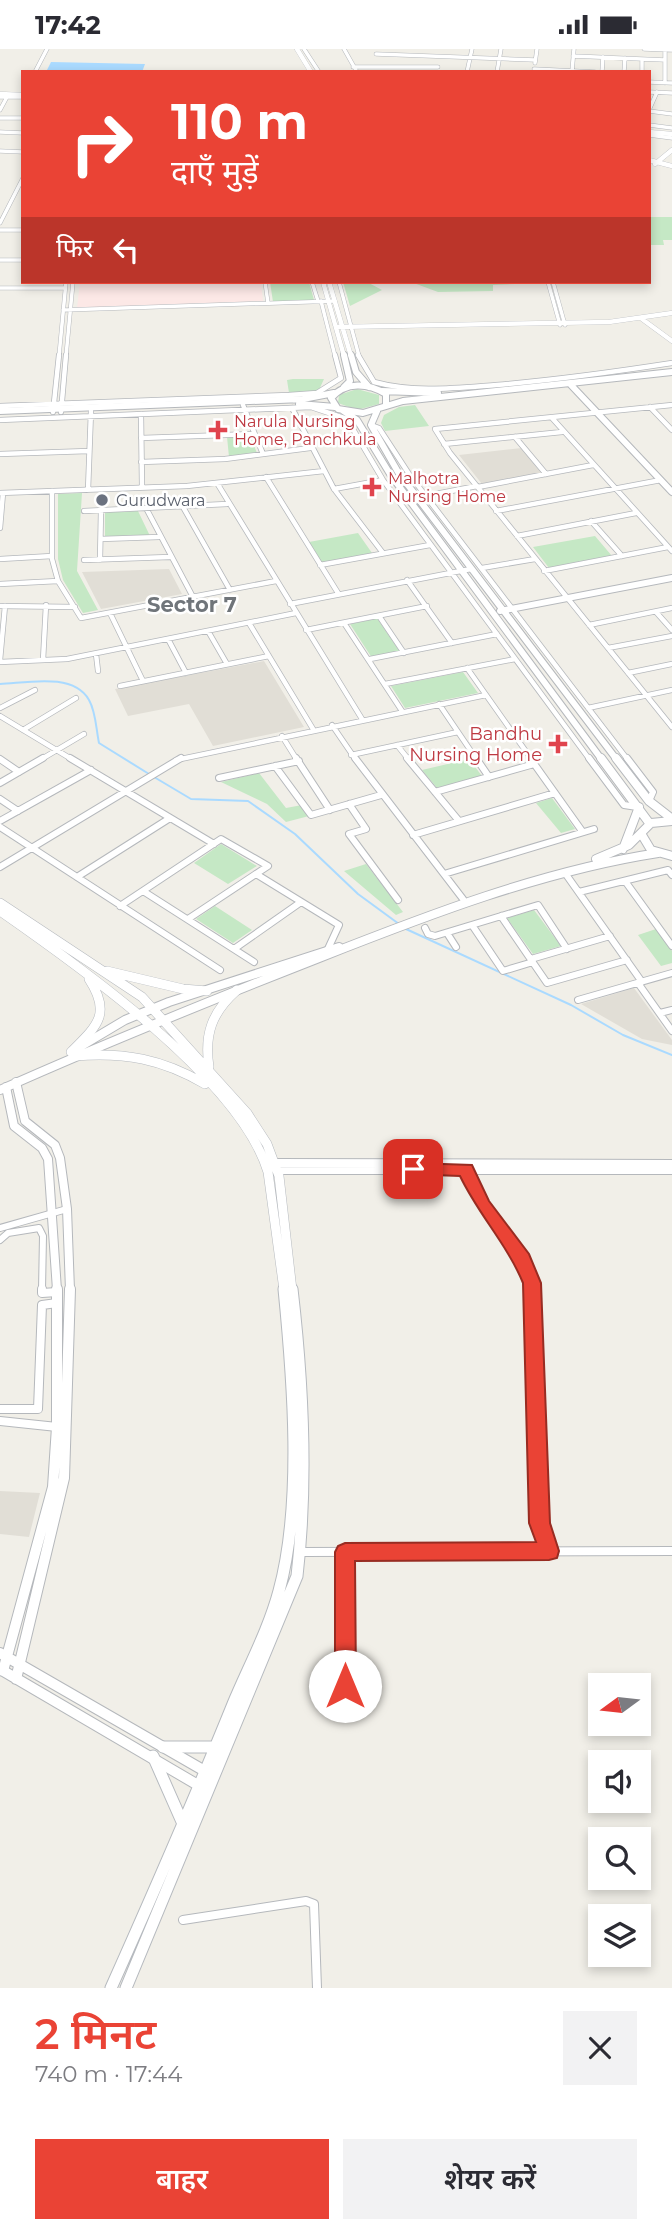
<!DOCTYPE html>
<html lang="hi">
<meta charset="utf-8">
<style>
body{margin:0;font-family:Montserrat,"Noto Sans Devanagari",sans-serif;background:#f2f2f3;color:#2b2b33;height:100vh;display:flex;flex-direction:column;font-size:26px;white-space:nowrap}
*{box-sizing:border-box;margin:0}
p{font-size:23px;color:#7c7c81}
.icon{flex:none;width:38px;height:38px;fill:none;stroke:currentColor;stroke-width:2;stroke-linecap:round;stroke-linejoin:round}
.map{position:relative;height:1939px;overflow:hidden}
.drawer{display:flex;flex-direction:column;background:#fff;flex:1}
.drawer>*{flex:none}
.top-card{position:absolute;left:21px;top:21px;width:630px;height:214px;border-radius:0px;box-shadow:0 4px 10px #0003;background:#ea4335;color:#fff;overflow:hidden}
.needle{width:46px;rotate:255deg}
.fabs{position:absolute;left:588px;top:1624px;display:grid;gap:14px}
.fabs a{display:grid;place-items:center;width:63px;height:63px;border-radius:0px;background:#fff;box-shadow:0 4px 10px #0003;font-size:35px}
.pin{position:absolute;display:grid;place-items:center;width:60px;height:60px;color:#fff;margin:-30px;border-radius:14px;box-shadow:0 4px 10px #0006}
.me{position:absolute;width:77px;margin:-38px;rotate:0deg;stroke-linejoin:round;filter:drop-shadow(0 0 5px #0008)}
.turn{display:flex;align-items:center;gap:24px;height:147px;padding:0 35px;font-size:32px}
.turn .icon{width:91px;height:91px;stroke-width:2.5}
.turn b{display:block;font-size:49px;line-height:60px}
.then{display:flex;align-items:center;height:66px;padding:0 35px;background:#0003;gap:14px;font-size:26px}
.round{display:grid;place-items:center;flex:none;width:74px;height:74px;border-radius:0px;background:#f2f2f3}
.headline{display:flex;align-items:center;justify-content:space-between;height:119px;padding:0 35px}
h1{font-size:42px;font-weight:600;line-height:52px;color:#ea4335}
.cta{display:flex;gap:14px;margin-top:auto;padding:14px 35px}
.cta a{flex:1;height:80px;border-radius:0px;background:#ea4335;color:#fff;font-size:28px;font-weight:600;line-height:80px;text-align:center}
.cta a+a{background:#f2f2f3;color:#2b2b33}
.status{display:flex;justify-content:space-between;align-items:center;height:49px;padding:0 35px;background:#fff;direction:ltr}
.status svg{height:19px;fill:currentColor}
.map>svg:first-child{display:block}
.education{fill:#e1ded6}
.medical{fill:#fce8e6}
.green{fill:#c5e8c5}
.water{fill:#aadaff}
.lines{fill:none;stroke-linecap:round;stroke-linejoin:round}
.stream{stroke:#aadaff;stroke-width:2}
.minor-far3-casing{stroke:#b5b8bc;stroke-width:4.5}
.minor-far2-casing{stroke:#b5b8bc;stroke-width:6}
.minor-far1-casing{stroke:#b5b8bc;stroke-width:8}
.minor-casing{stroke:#b5b8bc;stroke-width:10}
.tertiary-far3-casing{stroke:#b5b8bc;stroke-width:5}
.tertiary-far2-casing{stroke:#b5b8bc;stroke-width:8}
.tertiary-far1-casing{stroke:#b5b8bc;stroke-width:10}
.tertiary-casing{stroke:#b5b8bc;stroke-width:12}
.secondary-far1-casing{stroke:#b6babf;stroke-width:10}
.secondary-casing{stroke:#b6babf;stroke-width:13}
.minor-far3{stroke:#fff;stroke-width:3.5}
.minor-far2{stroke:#fff;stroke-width:4.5}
.minor-far1{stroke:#fff;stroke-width:6}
.minor{stroke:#fff;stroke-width:8}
.tertiary-far3{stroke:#fff;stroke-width:4.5}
.tertiary-far2{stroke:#fff;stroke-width:6}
.tertiary-far1{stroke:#fff;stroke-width:8}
.tertiary{stroke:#fff;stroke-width:10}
.secondary-far1{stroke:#fff;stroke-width:9}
.secondary{stroke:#fff;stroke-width:11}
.route{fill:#ea4335;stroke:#982c22;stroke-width:2}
.health-dot{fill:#e0444e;stroke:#fff;stroke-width:2.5}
.worship-dot{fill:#6b7280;stroke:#fff;stroke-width:2.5}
.labels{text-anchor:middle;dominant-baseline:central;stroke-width:5;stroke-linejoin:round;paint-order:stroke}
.far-health-label{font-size:16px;fill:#be3a42;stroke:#fff;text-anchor:start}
.far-worship-label{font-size:16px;fill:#5b616d;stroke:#fff;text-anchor:start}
.health-label{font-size:18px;fill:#be3a42;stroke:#fff;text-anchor:end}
.far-district-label{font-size:21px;font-weight:bold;fill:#70757a;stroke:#fff}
</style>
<div class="status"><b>17:42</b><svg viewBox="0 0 49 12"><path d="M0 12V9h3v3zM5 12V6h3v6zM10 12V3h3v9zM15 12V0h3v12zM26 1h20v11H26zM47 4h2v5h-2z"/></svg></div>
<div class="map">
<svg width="672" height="1939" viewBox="0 0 672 1939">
<rect width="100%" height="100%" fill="#f1efe8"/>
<path class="education" d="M522,399L541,424L482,435L459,406Z
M169,520L182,545L101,560L82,523Z
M264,612L304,678L213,697L189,655L128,667L115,640Z
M634,939L672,991V996L642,990L581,955Z
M0,1442L40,1444L29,1488L0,1485Z"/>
<path class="medical" d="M80,233H261L263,252L77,259Z"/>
<path class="green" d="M649,168H672V191H663L664,196H649Z
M270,233H309L314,251L273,253Z
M343,233H367L382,241L350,257Z
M411,233H515V235L493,236V242L438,243Z
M293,330H324L318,343L289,344L287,331Z
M357,340L379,346V355L357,361L338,354L339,346Z
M415,356L429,377L385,382L381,374L384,366L399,358Z
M250,387L257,404L229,408L227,388Z
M82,444L77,522L98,561L83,564L63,531L58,510V445Z
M138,462L150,487L105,488V463Z
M358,484L372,504L322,514L309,493Z
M595,487L612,507L549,519L533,498Z
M377,569L400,603L372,609L350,575Z
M463,623L478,644L405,659L391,637Z
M469,710L482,727L437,739L422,721Z
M259,724L286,759L302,756L309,767L286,773L267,755L221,733Z
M552,749L575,780L561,784L536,754Z
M221,795L257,817L228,835L194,814Z
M366,815L403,863L396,866L344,822Z
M215,857L252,881L233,894L196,870Z
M534,861L561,897L533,905L507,869Z
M656,880L672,902V914L661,917L638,886Z"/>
<path class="water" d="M51,13L145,15L142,23H46Z"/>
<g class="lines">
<path class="stream" d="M0,635C26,634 73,623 89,651C96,663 96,680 99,694L149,725
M154,728L191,750L248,752L295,785L358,845L399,875
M406,880L571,956L623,986L672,1006"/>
<defs>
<path id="minor-far3" d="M304,0L319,23
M344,0L357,23
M644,0L672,1
M665,1V34
M376,5L535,11
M573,7L665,11
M642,10V23
M535,14L537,0
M353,18H438
M534,20L595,23
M572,22L574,0
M35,23L47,0
M467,23L472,0
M497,23L501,0
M602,23L603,8
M624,23L625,9
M649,33L672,34
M649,43L672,44
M0,48H23
M0,61L7,48
M649,61L657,43
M649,62L672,65
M0,69H23
M649,76L672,79
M0,83L23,84
M649,86L672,89
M0,102L23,103
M0,174L23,129
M0,181H23
M0,211H23
M265,233L268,254
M312,233L318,252
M339,233L359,307
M548,233L560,276
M553,233L565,276
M0,239H65
M321,252L335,307
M63,261L335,252
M59,307L66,233
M66,307L73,233"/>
<path id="minor-far2" d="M358,306L374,333C414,344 456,339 496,336C555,331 614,323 672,314
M289,346L317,344L341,329L335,306
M243,356L263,405
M672,356L435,380L450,404L672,678
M0,357L289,346L294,351
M650,358L672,381
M292,359L334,440L383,504
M53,363L59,306
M61,363L66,306
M141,365L142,438
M552,369L672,502
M0,371L311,358L347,370L383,431L590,711
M371,376L379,379L409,425L628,711
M515,388L546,425
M141,389L254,385
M444,395L562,383
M0,405L89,402
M141,413L225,410L310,399
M266,428L338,544
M217,434L362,670
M478,438L593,416
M334,440L383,431
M88,441L91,362
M52,442V510L58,532L81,569L276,532
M0,444L187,437L324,422
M425,447L477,437
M183,458L230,541
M146,459L193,548
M84,462L227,455
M496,462L661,431
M591,472L622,507
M0,479L3,444
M517,487L636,464
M101,490L159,488
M0,510L52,507
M84,511L170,508
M100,511L101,461
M320,516L430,496
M482,519L535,510
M544,522L668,498
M407,531L452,594
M0,535L58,532
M290,555L471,520
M0,557L75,558
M656,563L672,581
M110,564L143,632
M379,567L404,604
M249,574L313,680
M344,574L402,662
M589,576L672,559
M306,581L427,557
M208,582L227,615
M168,590L186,624
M608,599L672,587
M96,605L98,622
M370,610L497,585
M0,611L5,557
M43,611L46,556
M0,613L67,610L296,564
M467,619L532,711
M628,624L672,615
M385,635L515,610
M120,637L269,607
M439,655L477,711
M0,659L35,641
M588,659L672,641
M0,667L73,711
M332,676L356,711
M23,681L76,649
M282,687L297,711
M397,696L409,711
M351,706L458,683
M40,711L84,685
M176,711L486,646"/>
<path id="minor-far1" d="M70,709L214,795
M296,709L330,761
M355,709L463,850
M407,709L459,772
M476,709L489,728
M530,709L582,782
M589,709L624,756L637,758
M627,709L653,743L649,752
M0,710L19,723
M275,717L311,766L381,746
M219,729L299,712
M0,734L43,709
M435,743L534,715
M0,750L18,762
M349,755L366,780L349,785L398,851
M0,772L91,721
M0,778L220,921
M413,786L555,744
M0,818L181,709
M565,824L642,933
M256,825L339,876L327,902
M444,825L594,780
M77,828L170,769
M625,832L672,897
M143,842L254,913
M579,843L668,821L672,826
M120,857L221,790L268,817L188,870
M501,867L547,934L627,911
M472,876L503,922L533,913
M425,879L428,885L435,887L538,856L567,900
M447,884L456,898
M234,900L301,853
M531,910L610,887
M638,934L672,982
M578,951L672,924
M660,964L672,961
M466,1120L482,1155L522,1210L532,1241
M0,1179L67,1160
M0,1191L8,1184L39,1179L43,1187L42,1241"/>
<path id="minor" d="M42,1240V1244L57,1243
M532,1240L540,1474L549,1502
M0,1360H38L42,1256L57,1254
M0,1372L57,1378
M299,1503L672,1502
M345,1503V1664
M183,1871L306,1852L314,1855L317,1939"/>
<path id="tertiary-far3" d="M297,0L311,23
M0,45L23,46
M649,83L672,85
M649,111L672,117
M655,115L672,101
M323,233L344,307
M329,233L351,307
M642,270L672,292
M336,278L609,273L672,264"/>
<path id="tertiary-far2" d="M344,306L350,332L344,338
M351,306L356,323L369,338
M571,336L672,443
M382,342L438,344
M299,355L335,358
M386,356V345C368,334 346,332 331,349L338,360L363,364L403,352L672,323
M342,361L357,371L390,425L602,711
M0,362L303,350L334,344
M377,362L371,376L398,423L617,711
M500,562L672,529"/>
<path id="tertiary-far1" d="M601,709L650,775
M616,709L649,752L671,769
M642,786L651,801L672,807
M623,800L639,758
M596,810L629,796L651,774L672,772
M78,999L125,971L169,953L339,898
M16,1033L25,1072L55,1096L60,1109L67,1160L70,1241
M6,1038L14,1077L42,1099L48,1110L57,1241
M0,1041C105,994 212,951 319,909C428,866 542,822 658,804
M274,1114L672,1115
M278,1121H672"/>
<path id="tertiary" d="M0,1604L210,1725
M0,1620L203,1739
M3,1622L53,1438L57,1378V1240
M16,1630L64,1429L70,1240"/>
<path id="secondary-far1" d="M0,854L142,948L247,1064L267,1095L279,1127L292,1241
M0,862C79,917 240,1030 268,1123L284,1241
M107,922L183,940L207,942
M71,1003C97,977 112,965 89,930
M75,1007C125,1003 162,1010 205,1035
M209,1018C204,985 212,963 237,941"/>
<path id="secondary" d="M163,1698H216
M153,1707L183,1775
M111,1939C153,1845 194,1751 233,1655C248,1619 269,1580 279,1542C303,1454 293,1331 284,1240
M126,1939L297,1527C308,1432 303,1334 292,1240"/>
</defs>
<use href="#minor-far3" class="minor-far3-casing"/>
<use href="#minor-far2" class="minor-far2-casing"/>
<use href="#minor-far1" class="minor-far1-casing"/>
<use href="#minor" class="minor-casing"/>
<use href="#tertiary-far3" class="tertiary-far3-casing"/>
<use href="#tertiary-far2" class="tertiary-far2-casing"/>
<use href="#tertiary-far1" class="tertiary-far1-casing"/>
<use href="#tertiary" class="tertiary-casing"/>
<use href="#secondary-far1" class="secondary-far1-casing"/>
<use href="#secondary" class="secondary-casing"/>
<use href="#minor-far3" class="minor-far3"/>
<use href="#minor-far2" class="minor-far2"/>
<use href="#minor-far1" class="minor-far1"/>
<use href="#minor" class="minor"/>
<use href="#tertiary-far3" class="tertiary-far3"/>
<use href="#tertiary-far2" class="tertiary-far2"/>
<use href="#tertiary-far1" class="tertiary-far1"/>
<use href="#tertiary" class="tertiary"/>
<use href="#secondary-far1" class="secondary-far1"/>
<use href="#secondary" class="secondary"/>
</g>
<path class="route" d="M413,1114L472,1116L489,1152L529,1205L541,1234L550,1474L559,1502L557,1509L549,1511L355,1512L356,1637L353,1644L345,1647L338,1644L335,1637V1503L338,1497L345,1494L536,1493L529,1474L523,1234C507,1195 478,1165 460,1127L407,1125L405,1120L407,1116Z"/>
<g class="health-dot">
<path d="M214.5 370.5h7v7h7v7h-7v7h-7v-7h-7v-7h7z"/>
<path d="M368.5 427.5h7v7h7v7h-7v7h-7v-7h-7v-7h7z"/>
<path d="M554.5 684.5h7v7h7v7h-7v7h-7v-7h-7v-7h7z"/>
</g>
<circle class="worship-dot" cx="102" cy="451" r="7"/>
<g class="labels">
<g class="far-health-label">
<text x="234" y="372">Narula Nursing<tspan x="234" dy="18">Home, Panchkula</tspan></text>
<text x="388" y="429">Malhotra<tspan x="388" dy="18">Nursing Home</tspan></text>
</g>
<g class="far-worship-label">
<text x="116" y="451">Gurudwara</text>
</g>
<g class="health-label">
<text x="542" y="685">Bandhu<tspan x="542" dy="21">Nursing Home</tspan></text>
</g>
<g class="far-district-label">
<text x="192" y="555">Sector 7</text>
</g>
</g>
</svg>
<div class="fabs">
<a><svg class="needle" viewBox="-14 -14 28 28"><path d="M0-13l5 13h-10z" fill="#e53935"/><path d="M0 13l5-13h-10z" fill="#7c7c81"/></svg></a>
<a><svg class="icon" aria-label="sound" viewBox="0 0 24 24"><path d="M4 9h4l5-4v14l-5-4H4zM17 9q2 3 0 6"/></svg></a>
<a><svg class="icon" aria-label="search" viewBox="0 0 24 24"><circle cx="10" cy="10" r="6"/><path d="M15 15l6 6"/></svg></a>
<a><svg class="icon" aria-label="layers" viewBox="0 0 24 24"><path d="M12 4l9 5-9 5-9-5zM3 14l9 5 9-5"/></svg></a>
</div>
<div class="pin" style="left:413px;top:1120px;background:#d93025"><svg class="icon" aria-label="arrive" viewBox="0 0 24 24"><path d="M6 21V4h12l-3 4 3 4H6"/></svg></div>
<svg class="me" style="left:345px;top:1637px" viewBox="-20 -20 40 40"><circle r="19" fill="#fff"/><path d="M0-13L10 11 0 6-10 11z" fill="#ea4335"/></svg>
<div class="top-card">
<div class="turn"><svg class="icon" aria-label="right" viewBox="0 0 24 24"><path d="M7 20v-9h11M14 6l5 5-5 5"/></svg><div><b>110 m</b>दाएँ मुड़ें</div></div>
<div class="then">फिर<svg class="icon" aria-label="left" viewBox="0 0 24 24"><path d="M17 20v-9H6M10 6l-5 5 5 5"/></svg></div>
</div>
</div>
<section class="drawer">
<div class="headline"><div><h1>2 मिनट</h1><p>740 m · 17:44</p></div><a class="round"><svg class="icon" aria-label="close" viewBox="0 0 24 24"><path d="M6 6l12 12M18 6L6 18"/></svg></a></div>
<div class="cta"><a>बाहर</a><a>शेयर करें</a></div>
</section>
